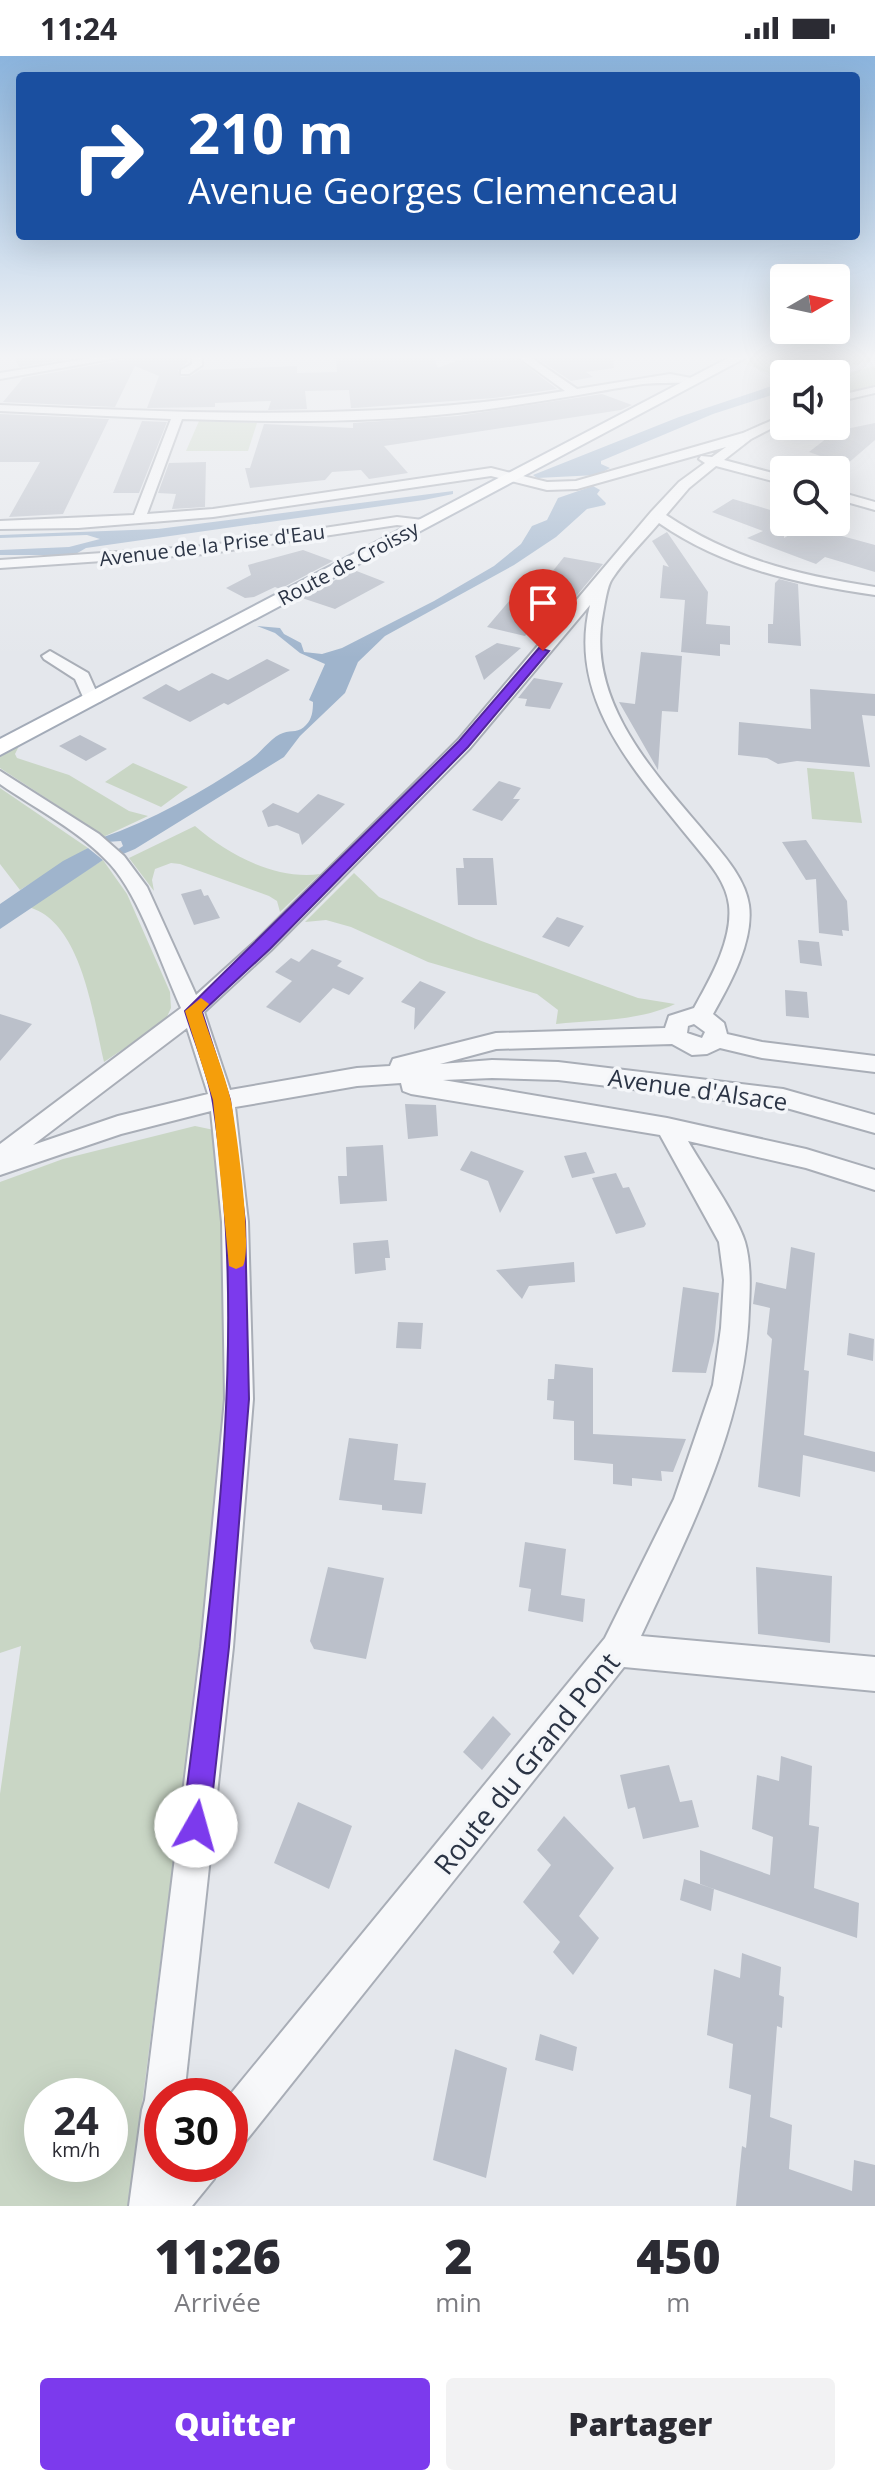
<!DOCTYPE html>
<html lang="fr">
<meta charset="utf-8">
<style>
body{margin:0;font-family:"Open Sans",sans-serif;background:#f2f2f3;color:#2b2b33;height:100vh;display:flex;flex-direction:column;font-size:30px;white-space:nowrap}
*{box-sizing:border-box;margin:0}
p{font-size:26px;color:#7c7c81}
.icon{flex:none;width:44px;height:44px;fill:none;stroke:currentColor;stroke-width:2;stroke-linecap:round;stroke-linejoin:round}
.map{position:relative;height:2150px;overflow:hidden}
.panel{display:flex;flex-direction:column;background:#fff;flex:1}
.panel>*{flex:none}
.banner{position:absolute;left:16px;top:16px;width:844px;height:168px;border-radius:8px;box-shadow:0 8px 32px #0002;background:#1a4fa0;color:#fff;overflow:hidden}
.needle{width:52px;rotate:81deg}
.controls{position:absolute;left:770px;top:208px;display:grid;gap:16px}
.controls a{display:grid;place-items:center;width:80px;height:80px;border-radius:8px;background:#fff;box-shadow:0 8px 32px #0002;font-size:40px}
.speed{position:absolute;left:24px;top:2022px;display:flex;gap:16px;font-size:40px;font-weight:700;text-align:center}
.speed>*{display:grid;place-content:center;width:104px;height:104px;border-radius:50%;background:#fff;box-shadow:0 8px 32px #0002;line-height:1}
.speed small{font-size:20px;font-weight:400}
.speed .limit{border:12px solid #d22;background:#fff;color:#111}
.pin{position:absolute;display:grid;place-items:center;width:68px;height:68px;color:#fff;margin:-82px -34px;border-radius:50% 50% 50% 0;rotate:-45deg;box-shadow:0 0 8px #0007}
.pin .icon{rotate:45deg}
.me{position:absolute;width:88px;margin:-44px;rotate:7deg;stroke-linejoin:round;filter:drop-shadow(0 0 6px #0008)}
.turn{display:flex;align-items:center;gap:28px;height:168px;padding:0 40px;font-size:36px}
.turn .icon{width:104px;height:104px;stroke-width:2.5}
.turn b{display:block;font-size:56px;line-height:68px}
.eta{display:flex;justify-content:space-evenly;align-items:center;height:136px;text-align:center}
.eta b{font-size:48px;font-weight:800;line-height:56px}
.button{display:flex;gap:16px;margin-top:auto;padding:16px 40px}
.button a{flex:1;height:92px;border-radius:8px;background:#7c3aed;color:#fff;font-size:32px;font-weight:800;line-height:92px;text-align:center}
.button a+a{background:#f2f2f3;color:#2b2b33}
.status{display:flex;justify-content:space-between;align-items:center;height:56px;padding:0 40px;background:#fff;direction:ltr}
.status svg{height:22px;fill:currentColor}
.map>svg:first-child{display:block}
.green{fill:#c9d6c5;fill-rule:evenodd}
.water{fill:#9fb4cc}
.building{fill:#bbc0ca}
.lines{fill:none;stroke-linecap:round;stroke-linejoin:round}
.minor-casing{stroke:#a9aeb7;stroke-width:4}
.major-casing{stroke:#a3abb8;stroke-width:4}
.minor{fill:#f7f8fa;fill-rule:evenodd}
.major{fill:#fff;fill-rule:evenodd}
.route{fill:#7c3aed;stroke:#51269a;stroke-width:2}
.slow{fill:#f59e0b}
.labels{text-anchor:middle;dominant-baseline:central;stroke-width:7;stroke-linejoin:round;paint-order:stroke}
.far-street-label{font-size:20px;fill:#2b3445;stroke:#f4f6f9}
.street-label{font-size:24px;fill:#2b3445;stroke:#f4f6f9}
.near-street-label{font-size:28px;fill:#2b3445;stroke:#f4f6f9}
</style>
<div class="status"><b>11:24</b><svg viewBox="0 0 49 12"><path d="M0 12V9h3v3zM5 12V6h3v6zM10 12V3h3v9zM15 12V0h3v12zM26 1h20v11H26zM47 4h2v5h-2z"/></svg></div>
<div class="map">
<svg width="875" height="2150" viewBox="0 0 875 2150">
<rect width="100%" height="100%" fill="#e4e7ec"/>
<path class="green" d="M749,301H875V304L817,318H784V323L740,306Z
M875,310V330L836,340V320Z
M199,365L257,367L248,395H186Z
M19,690L15,698L17,702L69,719L129,755L148,760L101,782L98,776L0,712V701Z
M133,707L188,731L161,751L105,726Z
M807,712L854,716L862,767L812,763Z
M0,732L88,792L20,834L0,808Z
M195,770C228,799 276,824 320,818L280,856L277,845L269,840L180,808L171,807L155,813L152,824L154,835L129,802Z
M103,804L127,838L170,936L171,952L165,965L104,1006C93,960 82,865 28,851Z
M354,817L379,841L476,883L638,942L675,948C640,965 595,964 556,968L558,954L537,938L428,906L351,871L326,864L305,866Z
M195,1070L214,1074L226,1191L225,1337L201,1589L129,2150H0V1738L21,1590L0,1597V1126L63,1103ZM42,2040H110V2108H42Z"/>
<path class="water" d="M784,326V335L713,358L601,405V408L610,412L597,419L537,422L533,419L679,361Z
M593,430L600,434L597,438L606,447L605,449L587,453L556,481L514,509L385,580L358,606L345,637L300,680L284,701L135,793L123,798L117,794L123,790L121,785L106,786L101,782C153,764 204,735 250,704C260,698 272,680 283,677C292,674 299,677 306,669C312,663 313,655 313,646L309,644L325,608L300,597L275,577L257,570L280,572L284,578L301,587L304,596L322,598L342,592L434,545L494,510L521,488L532,470L547,464L558,442Z
M453,435V438L424,444L86,492L74,499H0V494L69,491L100,483L87,479L0,482V479L158,473Z
M88,792L103,804L0,873V848L63,805Z"/>
<path class="building" d="M14,301H79L19,311Z
M125,301H188L187,307L178,314L181,321L191,320L200,314L297,310V317L337,316L336,301L434,302L438,312L466,301H515L557,333L494,342L354,352H351L349,334L305,335L307,353L268,354L271,345L215,347V351L147,352L159,320L135,310L115,351L3,346L23,322L123,304Z
M535,301H613L614,312L586,316L593,321L571,325Z
M602,338L632,349L621,354L384,390L408,417L369,423L361,414L332,416L325,424L250,432L245,412H250L264,368L353,372V367L457,360Z
M0,358L109,363L63,458L9,461L40,406H0Z
M142,365L167,366L139,437H113Z
M875,367V384L846,409L809,396L836,375Z
M206,406L205,451L172,453L176,438L158,437L169,407Z
M733,443L784,458V482L811,466L847,476L842,480L875,489V516L825,501L816,508L747,482L763,475L712,456Z
M667,476L708,536L706,568L730,570V589L720,588V600L681,596L685,544L660,542L663,509L669,511L652,485Z
M303,494L333,505L280,533L275,531L254,541L245,542L226,532L251,519L248,509Z
M564,501L603,508L573,544L560,541L525,580L487,571L515,538L532,541Z
M354,514L385,526L335,553L302,542Z
M779,523L798,528L801,590L768,587V568H773L775,527Z
M497,587L521,592L484,624L475,600Z
M641,596L682,600L678,656L662,655L658,714L619,646L635,648Z
M267,603L290,614L228,649L224,647L190,666L142,642L166,628L179,635L212,617L228,624Z
M534,622L563,627L550,653L525,650L527,643L518,642Z
M810,633L875,638V660L862,659L870,711L797,705L778,708L767,702L738,699L739,666L811,673Z
M80,679L107,693L86,705L59,690Z
M499,725L521,732L513,743H520L502,765L472,754Z
M318,738L345,748L302,789L299,778L277,769L268,771L262,755L273,747L298,757Z
M806,784L847,845L849,875L842,874L843,880L819,877L816,823L806,824L782,786Z
M463,802H493L497,849H458L456,812H464Z
M201,833L204,840L208,839L220,862L194,869L181,838Z
M557,861L584,870L569,891L542,881Z
M798,884L819,886L822,910L800,907Z
M312,893L342,905L337,910L364,922L349,939L333,932L300,967L266,951L292,925L275,916L291,902L299,906Z
M420,925L446,936L414,974L415,952L401,946Z
M785,934L807,936L809,962L786,960Z
M0,958L32,968L0,1005Z
M405,1048L436,1049L438,1080L408,1083Z
M383,1089L387,1145L340,1148L338,1120H347L346,1091Z
M471,1095L524,1115L500,1157L488,1125L460,1114Z
M586,1096L595,1117L572,1122L564,1100Z
M616,1117L623,1132L629,1131L646,1168L644,1171L616,1178L592,1122Z
M388,1184L390,1202H385L386,1214L355,1218L353,1187Z
M791,1191L815,1197L804,1314L809,1315L804,1379L875,1396V1416L803,1399L800,1441L758,1431L772,1283L767,1278L770,1252L753,1248L756,1226L786,1233Z
M574,1206L575,1226L529,1230L522,1243L496,1214Z
M683,1231L719,1237L714,1285L706,1317L672,1316Z
M398,1266L423,1267L421,1293L396,1292Z
M849,1277L874,1283L873,1305L847,1299Z
M555,1308L593,1312V1378L686,1383L673,1416L661,1415L662,1425L632,1422V1430L613,1428V1408L574,1404V1365L553,1363L554,1345L547,1344L548,1323H554Z
M349,1382L398,1388L394,1424L426,1427L422,1458L382,1454V1449L339,1444Z
M525,1486L566,1493L561,1539L585,1543L583,1566L528,1555L531,1533L519,1531Z
M328,1511L384,1522L366,1603L314,1593L310,1585Z
M756,1511L832,1520L830,1587L758,1578Z
M493,1660L511,1678L482,1714L463,1696Z
M781,1700L812,1710L809,1769L819,1771L814,1832L859,1847L857,1882L714,1833L711,1855L680,1844L684,1823L714,1833L700,1828V1794L770,1819L773,1781L752,1773L757,1719L779,1725Z
M669,1709L680,1746L692,1744L699,1771L643,1783L635,1751L628,1753L620,1719Z
M298,1746L352,1770L329,1833L274,1807Z
M564,1760L614,1812L579,1860L599,1882L573,1919L553,1896L560,1886L523,1846L551,1809L537,1794Z
M742,1897L781,1911L779,1939L784,1941L782,1972L777,1970L770,2061L792,2069L789,2113L852,2135L854,2104L875,2109V2150H736L742,2090L746,2092L751,2039L729,2032L733,1988L707,1979L714,1913L740,1922Z
M540,1978L577,1991L573,2015L535,2004Z
M455,1993L507,2012L486,2122L433,2104Z"/>
<g class="lines">
<defs>
<path id="minor" d="M97,301H122L0,323V317Z
M192,301H202V309L189,318H181V314L192,308Z
M518,301H530L577,333L670,318L702,324C697,328 656,326 643,328C581,338 520,350 457,357C366,367 274,366 182,363L147,458L213,453L491,412L547,426L576,425L743,377L784,359V366L751,383L724,404L784,420V428L716,410L689,432L666,459C732,503 796,519 875,531V539C798,528 724,512 659,467C644,485 625,503 612,523C607,530 605,547 603,557C586,643 650,712 701,772C719,794 745,820 749,849C754,885 730,928 713,958L724,967L727,978L762,986L875,1000V1016L762,1002L720,992L707,998L692,999L672,988L496,993L440,1008L492,1004L558,1006L783,1033L875,1059V1077L783,1051L558,1024L492,1022L443,1024L667,1062L806,1093L875,1114V1134L806,1112L688,1085C702,1110 738,1161 745,1186C751,1207 750,1231 749,1252C746,1369 689,1476 641,1580L875,1601V1635L624,1611L245,2086L230,2092L229,2040L605,1582L674,1443L713,1329L721,1272L724,1224L719,1186L660,1079L411,1038L403,1035L401,1027L357,1030L235,1051L248,1166L253,1343L233,1591L184,2040H162V2108H220L214,2123L192,2150H129L142,2054L145,2044L201,1591L225,1343L222,1166L211,1055L121,1078L0,1119V1088L181,952C162,910 140,841 110,808C80,775 36,753 0,728V715L99,778L124,800L147,831L196,939L257,884L458,684L651,456L679,426L705,407L699,403L701,400L712,401L726,391L577,433L547,434L491,420L213,461L78,472L0,473V465L134,459L171,363L0,355V349C190,357 377,366 565,335ZM590,549C567,642 634,714 688,781C704,801 726,823 729,849C733,884 710,923 694,952L669,960L665,972L496,977L393,1003L390,1010L357,1012L230,1034L204,956L271,894L470,692ZM694,968L705,976L702,982L687,977L688,970ZM187,972L208,1038L118,1060L33,1089Z
M875,331V337L836,346V340Z
M836,435L875,446V454L836,443Z
M397,461L423,464L430,468L423,472L397,469L205,498L0,512V504L205,490Z
M50,595L88,617L96,635L103,642L101,645L95,647L83,641L75,623L44,603L42,600Z"/>
<path id="major" d="M730,301H747L0,699V683Z"/>
</defs>
<use href="#minor" class="minor-casing"/>
<use href="#major" class="major-casing"/>
<use href="#minor" class="minor"/>
<use href="#major" class="major"/>
</g>
<linearGradient id="sky" x2="0" y2="1"><stop stop-color="#8bb4dd"/><stop offset="0.5" stop-color="#f3f4f6"/><stop offset="1" stop-color="#f3f4f6" stop-opacity="0"/></linearGradient>
<rect width="875" height="602" fill="url(#sky)"/>
<path class="route" d="M539,592L549,595L468,691L270,893L202,956L230,1044L245,1166L249,1343L229,1591L209,1770L205,1779L196,1783L186,1779L182,1770C212,1531 250,1287 213,1047C208,1016 194,985 185,955L459,685Z"/>
<path class="slow" d="M201,942L209,948L202,956C211,985 224,1015 231,1045C236,1071 253,1190 243,1210L236,1213L229,1210L213,1044L185,955Z"/>
<g class="labels">
<g class="far-street-label">
<text transform="translate(212 489) rotate(-7)">Avenue de la Prise d'Eau</text>
<text transform="translate(348 507) rotate(-28)">Route de Croissy</text>
</g>
<g class="street-label">
<text transform="translate(698 1033) rotate(8)">Avenue d'Alsace</text>
</g>
<g class="near-street-label">
<text transform="translate(526 1707) rotate(-51)">Route du Grand Pont</text>
</g>
</g>
</svg>
<div class="controls">
<a><svg class="needle" viewBox="-14 -14 28 28"><path d="M0-13l5 13h-10z" fill="#e53935"/><path d="M0 13l5-13h-10z" fill="#7c7c81"/></svg></a>
<a><svg class="icon" aria-label="sound" viewBox="0 0 24 24"><path d="M4 9h4l5-4v14l-5-4H4zM17 9q2 3 0 6"/></svg></a>
<a><svg class="icon" aria-label="search" viewBox="0 0 24 24"><circle cx="10" cy="10" r="6"/><path d="M15 15l6 6"/></svg></a>
</div>
<div class="speed"><div>24<small>km/h</small></div><div class="limit">30</div></div>
<div class="pin" style="left:543px;top:595px;background:#d93025"><svg class="icon" aria-label="arrive" viewBox="0 0 24 24"><path d="M6 21V4h12l-3 4 3 4H6"/></svg></div>
<svg class="me" style="left:196px;top:1770px" viewBox="-20 -20 40 40"><circle r="19" fill="#fff"/><path d="M0-13L10 11 0 6-10 11z" fill="#7c3aed"/></svg>
<div class="banner">
<div class="turn"><svg class="icon" aria-label="right" viewBox="0 0 24 24"><path d="M7 20v-9h11M14 6l5 5-5 5"/></svg><div><b>210 m</b>Avenue Georges Clemenceau</div></div>
</div>
</div>
<section class="panel">
<div class="eta">
<div><b>11:26</b><p>Arrivée</p></div>
<div><b>2</b><p>min</p></div>
<div><b>450</b><p>m</p></div>
</div>
<div class="button"><a>Quitter</a><a>Partager</a></div>
</section>
